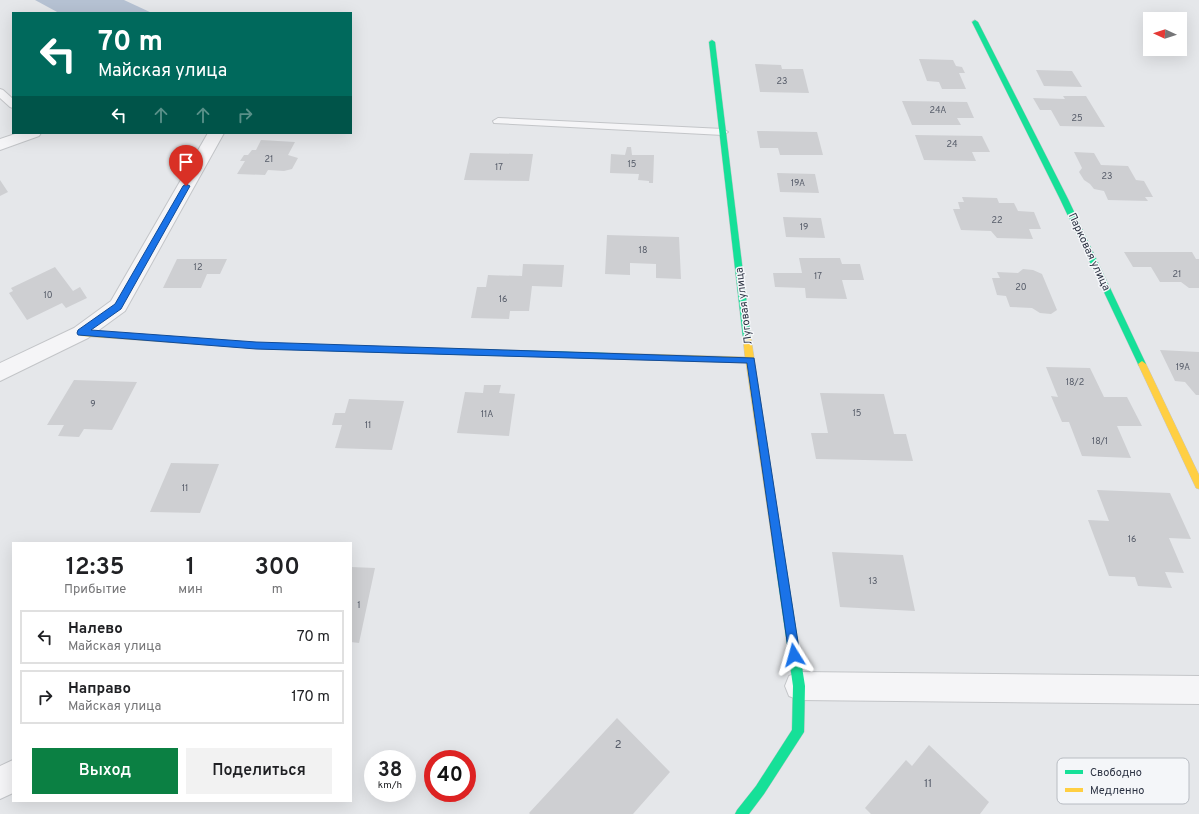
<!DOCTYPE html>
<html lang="ru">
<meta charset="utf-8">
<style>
body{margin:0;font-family:Overpass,sans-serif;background:#f2f2f2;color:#202124;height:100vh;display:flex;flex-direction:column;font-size:15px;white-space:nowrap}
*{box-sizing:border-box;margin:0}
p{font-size:13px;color:#757577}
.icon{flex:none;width:22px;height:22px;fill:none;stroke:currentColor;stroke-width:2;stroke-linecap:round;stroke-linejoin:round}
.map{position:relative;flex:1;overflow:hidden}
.side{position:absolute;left:12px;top:542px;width:340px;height:260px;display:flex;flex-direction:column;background:#fff;border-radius:0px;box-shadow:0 4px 16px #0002}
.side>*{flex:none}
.guide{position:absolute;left:12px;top:12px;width:340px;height:122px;border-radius:0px;box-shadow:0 4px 16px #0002;background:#00695c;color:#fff;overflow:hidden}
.needle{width:26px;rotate:273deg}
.controls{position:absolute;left:1143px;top:12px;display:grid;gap:8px}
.controls a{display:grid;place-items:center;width:44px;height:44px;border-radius:0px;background:#fff;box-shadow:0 4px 16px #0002;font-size:20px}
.speed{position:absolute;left:364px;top:750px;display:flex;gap:8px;font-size:20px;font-weight:700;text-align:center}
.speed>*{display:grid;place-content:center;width:52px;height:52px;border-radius:50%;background:#fff;box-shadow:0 4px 16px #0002;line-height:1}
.speed small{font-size:10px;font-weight:400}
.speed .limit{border:6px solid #d22;background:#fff;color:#111}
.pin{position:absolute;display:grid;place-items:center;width:34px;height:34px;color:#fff;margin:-41px -17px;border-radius:50% 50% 50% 0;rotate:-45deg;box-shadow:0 0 4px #0007}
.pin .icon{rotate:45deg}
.me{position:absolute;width:44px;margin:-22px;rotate:352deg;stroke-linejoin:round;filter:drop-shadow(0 0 3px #0008)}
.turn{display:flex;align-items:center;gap:14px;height:84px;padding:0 20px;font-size:18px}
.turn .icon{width:52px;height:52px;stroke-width:2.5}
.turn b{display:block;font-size:28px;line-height:34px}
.lanes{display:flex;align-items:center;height:38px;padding:0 20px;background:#0003;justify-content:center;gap:20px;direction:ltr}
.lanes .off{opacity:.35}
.eta{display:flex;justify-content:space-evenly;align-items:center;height:68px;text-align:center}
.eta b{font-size:24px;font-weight:600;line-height:28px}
.action{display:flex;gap:8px;margin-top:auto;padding:8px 20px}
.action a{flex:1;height:46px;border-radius:0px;background:#0b8043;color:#fff;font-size:16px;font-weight:600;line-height:46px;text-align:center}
.action a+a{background:#f2f2f2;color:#202124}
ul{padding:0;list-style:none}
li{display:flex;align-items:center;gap:12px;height:54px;margin:0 8px 6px;padding:0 12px;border:2px solid #e0e0e0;border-radius:0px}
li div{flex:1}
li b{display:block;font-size:15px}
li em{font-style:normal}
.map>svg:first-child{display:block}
.water{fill:#b6c2d3}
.building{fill:#cecfd2}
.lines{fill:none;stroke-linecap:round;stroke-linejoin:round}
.lane-casing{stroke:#c3c5c8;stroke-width:2}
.street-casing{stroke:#c3c5c8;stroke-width:2}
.fast-casing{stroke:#c3c5c8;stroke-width:1}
.slow-casing{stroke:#c3c5c8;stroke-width:1}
.lane{fill:#f5f5f7;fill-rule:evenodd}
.street{fill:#f5f5f7;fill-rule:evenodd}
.fast{fill:#16e098;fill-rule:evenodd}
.slow{fill:#ffcf43;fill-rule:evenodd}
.route{fill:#1a73e8;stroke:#114b97}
.labels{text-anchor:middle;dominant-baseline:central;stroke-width:3;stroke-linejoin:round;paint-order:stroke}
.number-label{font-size:9px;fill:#555b68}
.street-label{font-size:11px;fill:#2c3343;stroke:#f4f6f9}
.near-number-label{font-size:11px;fill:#555b68}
.key{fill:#f4f6f9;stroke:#b8bcc2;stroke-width:1}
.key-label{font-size:11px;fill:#2c3343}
</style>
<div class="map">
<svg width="1199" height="814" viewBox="0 0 1199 814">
<rect width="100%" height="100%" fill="#e5e7ea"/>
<path class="water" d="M35,0H124L152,13H59Z"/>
<path class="building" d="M919,59L953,60L956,66L962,67L965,73H959L966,89H942L939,82L927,81Z
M755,64L781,65L782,69H803L809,93L760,92Z
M1036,70L1072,71L1082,87L1044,86Z
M1063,96H1086L1105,127L1060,126L1051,110H1040L1033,98L1065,99Z
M902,101L967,102L974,118H957L961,125H912Z
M757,131L817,132L823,155H780L778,148H760Z
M915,135L982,136L990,152H972L976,161L924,160Z
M261,140L295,142L288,155L298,158L292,169L284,171L268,170L265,175L237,174L245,161H240L244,155H248L252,150H256Z
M627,147H631L632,155H654L653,183H649V181L638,180L639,174L610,173L611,154L625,155Z
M1074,152L1094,153L1101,165L1128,166L1136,180L1144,181L1153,197H1145L1148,201L1108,200L1104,191L1094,189L1090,184L1084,180L1079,172L1082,168Z
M470,153L533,154L529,181L464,180Z
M777,173L815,174L819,193L780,192Z
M0,180L8,192L0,196Z
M962,197L997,198L999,203H1014L1018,211L1034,212L1041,229H1029L1033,239L997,238L991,231L961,230L953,209H960L958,202H964Z
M783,217L821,218L825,238L786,237Z
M607,235L679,237L681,279L656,278V264L630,263V275L605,274Z
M1124,252H1192L1196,259H1199V288H1189L1181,282H1160L1151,267H1133Z
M799,258H840L842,264H860L864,280H842L847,299L806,298L805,288L775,287L773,273H802Z
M177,259H227L220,274H207L201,288H163Z
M523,264L564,265L562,287L532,286L529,311H510L509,319L471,318L477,287H486L488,275L522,276Z
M55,267L73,291L80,287L87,298L66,308L62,303L27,320L9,293L13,291L11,288Z
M1023,269L1033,270L1042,274L1057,310L1051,314L1040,313L1032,308L1010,307L1006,296L997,295L992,278H1000L997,272L1018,273Z
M1160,350L1199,352V395H1196L1185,382L1175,381Z
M1046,367L1090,368L1104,397H1127L1142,426H1117L1131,458L1082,456L1069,422H1062L1051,396L1058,397Z
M74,380L137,382L112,430L84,429L79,437L58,436L64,425H47Z
M484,385H501L499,393L515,394L509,436L457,433L465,392L483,393Z
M820,393L884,394L894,434H906L913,461L816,459L811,433H828Z
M349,399L404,401L392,450L335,448L342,425H332L335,413H345Z
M171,463L219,464L200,513L150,512Z
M1097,490L1170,493L1191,539L1169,538L1184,573L1165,572L1172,588L1138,586L1135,577L1109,576L1088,520L1109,521Z
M832,552L903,555L915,611L840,607Z
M351,567L375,568L359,643L351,642Z
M617,718L670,772L633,814H530L529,813Z
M929,745L989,802L980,814H871L865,808L906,760L912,766Z"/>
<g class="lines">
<defs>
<path id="lane" d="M0,89L3,90L13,99V108L10,107L0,98Z
M498,118L723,129L728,132L723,135L494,123L493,121Z"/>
<path id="street" d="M18,133H41L39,136L0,150V139Z
M208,133H224L125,311L88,338L0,381V363L74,328L111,301Z
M799,672L1199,676V704L799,700L789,696L785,686L789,676Z
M13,760V793L0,799V766Z"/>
<path id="fast" d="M975,20L978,22L1068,199L1146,364L1145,366H1139L1138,364L1060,199L972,22Z
M712,40L715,42L751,338L747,341L743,338L709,42Z
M262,343L609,353L613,356L609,359L262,349L258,346Z
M777,535L781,537L782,540L805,686L804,732L764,794L749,814H735L737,810L756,786L792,730L793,686L772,540L773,537Z"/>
<path id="slow" d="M81,330L262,343L266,346L262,349L81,336L77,333Z
M747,335L751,338L782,540L781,543L777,545L773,543L772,540L746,363L609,359L605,356L609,353L745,357L743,338Z
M1142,361L1146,364L1199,475V489L1196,488L1138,364Z"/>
</defs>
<use href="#lane" class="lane-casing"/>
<use href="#street" class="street-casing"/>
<use href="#fast" class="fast-casing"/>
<use href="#slow" class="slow-casing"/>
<use href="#lane" class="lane"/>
<use href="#street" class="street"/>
<use href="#fast" class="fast"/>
<use href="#slow" class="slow"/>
</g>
<path class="route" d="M186,184L190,186L121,309L91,330L256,342L754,358L800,655L798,659L794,661L790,659L789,655L747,363L256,349L78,335L77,333L78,330L115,304L183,186Z"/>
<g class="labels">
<g class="number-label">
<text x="782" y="81">23</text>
<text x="938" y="110">24А</text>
<text x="1077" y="118">25</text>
<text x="952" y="144">24</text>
<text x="269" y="159">21</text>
<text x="632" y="164">15</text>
<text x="499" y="167">17</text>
<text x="1107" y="176">23</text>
<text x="798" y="183">19А</text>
<text x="997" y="220">22</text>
<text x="804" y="227">19</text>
<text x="643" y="250">18</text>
<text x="198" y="267">12</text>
<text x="1177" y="274">21</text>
<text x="818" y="276">17</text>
<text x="1021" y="287">20</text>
<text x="48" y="295">10</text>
<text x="503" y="299">16</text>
<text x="1183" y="367">19А</text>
<text x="1075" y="382">18/2</text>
<text x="93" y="404">9</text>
<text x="857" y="413">15</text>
<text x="487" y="414">11А</text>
<text x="368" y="425">11</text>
<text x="1100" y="441">18/1</text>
<text x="185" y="488">11</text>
<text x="1132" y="539">16</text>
<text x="873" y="581">13</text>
<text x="359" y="605">1</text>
</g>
<g class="street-label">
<text transform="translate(1089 252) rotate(65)">Парковая улица</text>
<text transform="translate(744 306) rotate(-97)">Луговая улица</text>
</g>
<g class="near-number-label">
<text x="618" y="745">2</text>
<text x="928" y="784">11</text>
</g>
</g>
<rect x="1057" y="758" width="132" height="46" rx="6" class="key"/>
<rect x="1065" y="770" width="18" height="4" fill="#16e098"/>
<rect x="1065" y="788" width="18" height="4" fill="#ffcf43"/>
<g class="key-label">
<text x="1090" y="776">Свободно</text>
<text x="1090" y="794">Медленно</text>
</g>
</svg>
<div class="controls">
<a><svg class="needle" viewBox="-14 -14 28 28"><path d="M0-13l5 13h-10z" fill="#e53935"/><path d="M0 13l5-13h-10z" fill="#757577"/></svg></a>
</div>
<div class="speed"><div>38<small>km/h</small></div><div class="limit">40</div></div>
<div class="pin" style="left:186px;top:186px;background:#d93025"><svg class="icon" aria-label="arrive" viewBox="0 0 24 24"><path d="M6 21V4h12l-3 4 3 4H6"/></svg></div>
<svg class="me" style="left:794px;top:655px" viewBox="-20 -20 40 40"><path d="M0-17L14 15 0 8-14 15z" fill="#1a73e8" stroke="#fff" stroke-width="4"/></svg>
<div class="guide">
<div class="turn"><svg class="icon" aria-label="left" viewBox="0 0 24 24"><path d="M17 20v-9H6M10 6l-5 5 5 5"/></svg><div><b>70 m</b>Майская улица</div></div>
<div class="lanes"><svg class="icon" aria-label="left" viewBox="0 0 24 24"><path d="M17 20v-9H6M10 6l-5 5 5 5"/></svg><svg class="icon off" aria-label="ahead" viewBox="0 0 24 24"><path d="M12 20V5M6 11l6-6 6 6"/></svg><svg class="icon off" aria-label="ahead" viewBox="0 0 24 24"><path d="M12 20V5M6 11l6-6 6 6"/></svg><svg class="icon off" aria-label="right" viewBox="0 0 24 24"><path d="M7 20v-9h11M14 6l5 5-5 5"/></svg></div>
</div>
<section class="side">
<div class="eta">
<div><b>12:35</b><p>Прибытие</p></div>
<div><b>1</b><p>мин</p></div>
<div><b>300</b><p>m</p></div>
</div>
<ul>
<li><svg class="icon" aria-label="left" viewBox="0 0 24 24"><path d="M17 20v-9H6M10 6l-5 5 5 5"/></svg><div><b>Налево</b><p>Майская улица</p></div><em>70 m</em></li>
<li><svg class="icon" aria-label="right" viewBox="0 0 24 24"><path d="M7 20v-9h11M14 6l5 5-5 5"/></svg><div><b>Направо</b><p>Майская улица</p></div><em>170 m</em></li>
</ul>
<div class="action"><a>Выход</a><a>Поделиться</a></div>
</section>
</div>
